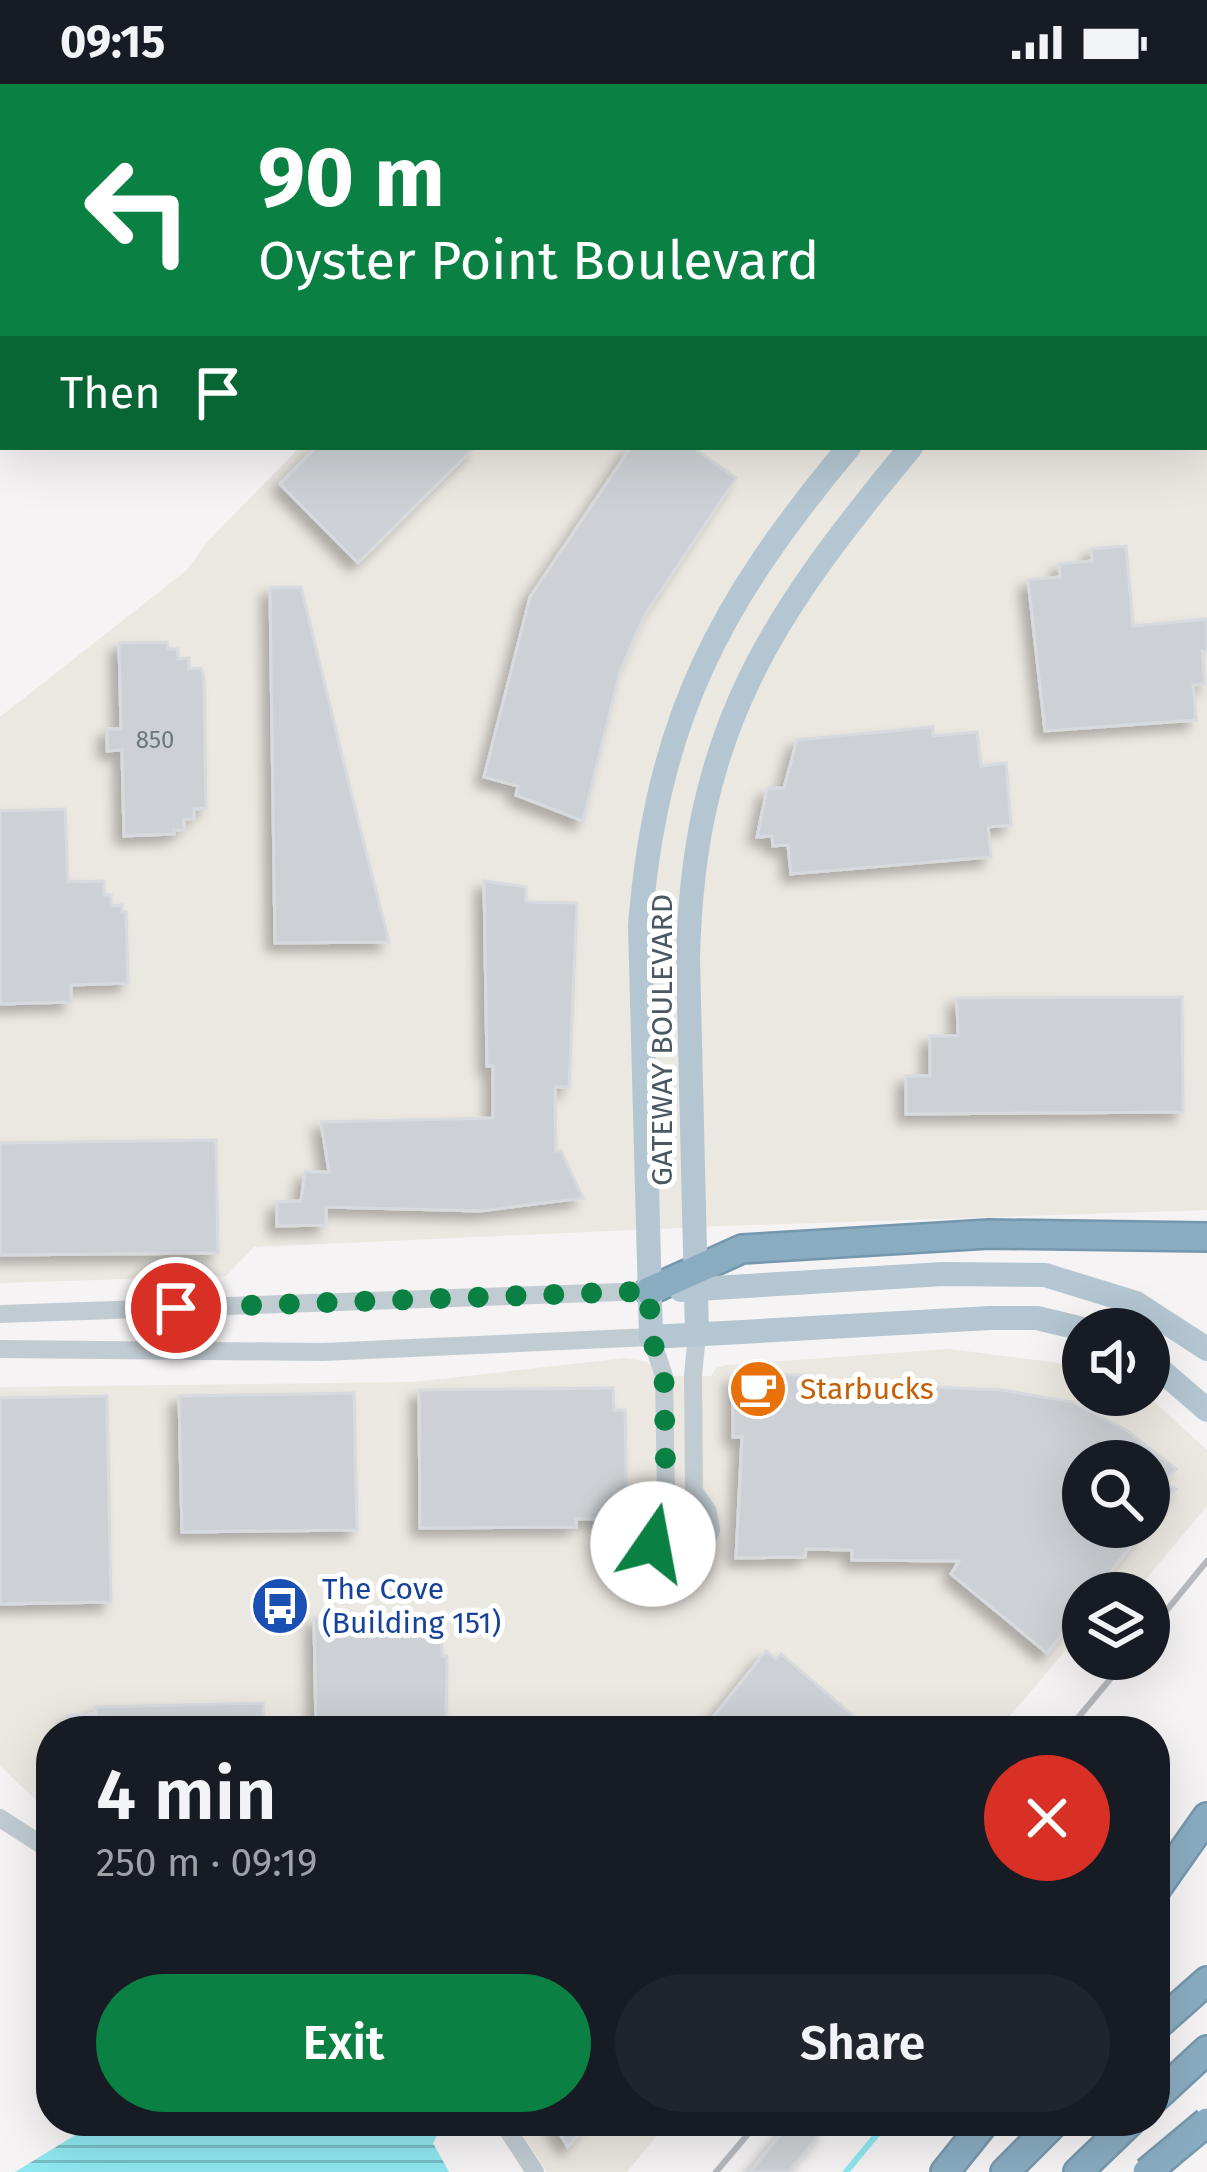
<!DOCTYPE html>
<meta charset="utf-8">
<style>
body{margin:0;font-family:"Fira Sans",sans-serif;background:#20242c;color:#f1f3f6;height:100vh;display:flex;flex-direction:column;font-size:45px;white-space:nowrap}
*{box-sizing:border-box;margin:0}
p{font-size:39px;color:#9ea1a6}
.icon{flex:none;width:66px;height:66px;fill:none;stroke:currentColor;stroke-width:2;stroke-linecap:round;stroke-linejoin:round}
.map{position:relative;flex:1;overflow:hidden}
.side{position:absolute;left:36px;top:1632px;width:1134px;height:420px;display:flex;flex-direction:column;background:#171b24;border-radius:48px;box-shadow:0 12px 48px #0002}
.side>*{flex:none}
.top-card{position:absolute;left:0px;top:0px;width:1209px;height:366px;box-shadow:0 12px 48px #0002;background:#0b8043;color:#fff;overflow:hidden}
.controls{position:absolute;left:1062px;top:1224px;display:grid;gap:24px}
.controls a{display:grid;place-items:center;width:108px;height:108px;border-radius:50%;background:#171b24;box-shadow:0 12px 48px #0002;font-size:60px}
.pin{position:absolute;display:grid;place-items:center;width:102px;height:102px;color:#fff;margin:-51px;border:6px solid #fff;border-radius:50%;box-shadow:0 3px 12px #0007}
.me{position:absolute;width:132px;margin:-66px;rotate:12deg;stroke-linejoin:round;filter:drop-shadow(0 0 9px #0008)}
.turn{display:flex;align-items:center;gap:42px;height:252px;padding:0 60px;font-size:54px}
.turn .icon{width:156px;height:156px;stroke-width:2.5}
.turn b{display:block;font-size:84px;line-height:102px}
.then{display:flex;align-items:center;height:114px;padding:0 60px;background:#0003;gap:24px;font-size:45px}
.round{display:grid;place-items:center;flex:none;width:126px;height:126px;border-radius:63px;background:#20242c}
.overview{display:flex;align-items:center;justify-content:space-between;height:204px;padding:0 60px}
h1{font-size:72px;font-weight:600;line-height:90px}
.button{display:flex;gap:24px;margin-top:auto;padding:24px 60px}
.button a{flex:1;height:138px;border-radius:72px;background:#0b8043;color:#fff;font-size:48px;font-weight:600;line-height:138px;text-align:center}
.button a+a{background:#20242c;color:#f1f3f6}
.status{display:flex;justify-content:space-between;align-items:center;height:84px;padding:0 60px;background:#171b24;direction:ltr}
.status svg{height:33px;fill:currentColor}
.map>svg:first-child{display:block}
.commercial{fill:#ebe7e1;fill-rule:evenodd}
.water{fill:url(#water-rules)}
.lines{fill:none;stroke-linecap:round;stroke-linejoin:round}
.stream{stroke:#8fe7ef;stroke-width:6}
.building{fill:#cdd1d5;stroke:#d7dade;stroke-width:3;filter:url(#shadow)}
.highway-casing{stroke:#7597ad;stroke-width:32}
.minor{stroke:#c1ccd2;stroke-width:18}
.major{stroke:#b3c6d1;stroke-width:24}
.highway{stroke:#8aacc1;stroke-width:27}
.rail{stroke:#b5b9bd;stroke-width:6}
.highway-bridge-casing{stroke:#7597ad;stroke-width:32;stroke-linecap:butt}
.highway-bridge{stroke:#8aacc1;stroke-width:27}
.route{stroke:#0b8043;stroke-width:21;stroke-dasharray:0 37.8}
.labels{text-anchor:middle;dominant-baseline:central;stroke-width:10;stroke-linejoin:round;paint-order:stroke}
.number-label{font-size:24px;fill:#6b777e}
.street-label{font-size:30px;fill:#4a5961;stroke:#fff}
.food-label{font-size:30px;fill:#c56008;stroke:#fff;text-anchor:start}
.transit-label{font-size:30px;fill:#164399;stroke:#fff;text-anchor:start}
</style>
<div class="status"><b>09:15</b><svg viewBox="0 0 49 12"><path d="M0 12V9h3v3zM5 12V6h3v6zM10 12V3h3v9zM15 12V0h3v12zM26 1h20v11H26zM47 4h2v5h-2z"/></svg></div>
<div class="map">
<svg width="1207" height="2088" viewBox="0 0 1207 2088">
<defs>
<pattern id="water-rules" width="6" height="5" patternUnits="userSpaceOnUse" patternTransform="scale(3)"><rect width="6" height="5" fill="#8fe7ef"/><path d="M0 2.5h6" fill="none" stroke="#77bec5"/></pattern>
<filter id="shadow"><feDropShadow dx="-8" dy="8" stdDeviation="6" flood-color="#0004"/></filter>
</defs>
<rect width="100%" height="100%" fill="#f5f3f3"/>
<path class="commercial" d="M639,0H1207V1126L721,1142L254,1163L226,1192L0,1199V633L187,486L206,459L300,363H1206V3H636Z
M949,1265L1083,1282V1311H1147L1207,1366V1422L1134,1509H1083V1569L1077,1576L1065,1567L997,1647H51V1730L0,1682V1303L414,1298L626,1274L647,1278L664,1292H711L716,1284L726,1281ZM1083,1377H1149V1443H1083Z
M514,2037H669L627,2088H547Z"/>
<path class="water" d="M98,2037H445L433,2059L449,2088H15Z"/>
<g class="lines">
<path class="stream" d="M846,2088L888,2037"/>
</g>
<path class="building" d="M316,363H475L358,479L280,400Z
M631,363H692L736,394L645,530L620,587L583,737L516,711L518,702L484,693L530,513Z
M1126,462L1133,542L1207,535V567H1202L1205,600L1193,601L1196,636L1045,647L1028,496L1060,493L1059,480L1092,477L1091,465Z
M301,503L352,712L389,858L275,859L270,504Z
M167,558L168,565H178V575L189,574V585L201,584L204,594L206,724L194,725V735H184V746H174V750L124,752L122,666L107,667V645H121L119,559Z
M933,643V652L977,648L981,682L1006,679L1011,741L988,743L991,773L791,790L788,761L773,762L772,752L757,753L767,705L784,704L797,656Z
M65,725L68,798L104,797V811H111V822L122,821V828H126L128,899L71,901V918L0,920V727Z
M484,797L526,803V818L577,819L569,1003H555L556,1067H561L583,1114L480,1127L326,1123V1141L277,1142V1118L301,1117L305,1088H329L321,1038L493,1034V982H487Z
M1182,913L1183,1028L906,1030V992H930V952H958L957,914Z
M216,1056L218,1169L0,1171V1059Z
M733,1291H809V1298L1002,1306L1072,1318L1126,1346L1176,1385L1165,1398L1176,1405L1149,1439V1377H1083V1443H1146L1094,1509H1083V1523L1047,1569L951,1490L959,1477L852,1476V1466L806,1465L805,1473L736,1474L742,1353H733Z
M613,1304L614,1326H625L627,1435H576V1443L420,1444L419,1306Z
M354,1309L357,1446L182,1448L179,1312Z
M107,1312L111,1518L0,1520V1314Z
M428,1532L429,1539H441L442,1572H447L446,1647H316L314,1534Z
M766,1567L776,1575L781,1570L871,1647H702Z
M263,1619L264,1647H68V1632L96,1630V1623Z
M552,2037H590L568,2063Z
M792,2037H816L825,2044L788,2088H750Z"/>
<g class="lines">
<defs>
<path id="highway" d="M649,1207L742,1165L989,1150L1207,1153
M1155,1807L1207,1733
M1155,1943L1207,1897
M1155,2014L1207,1966
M945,2088L986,2037
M1005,2088L1056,2037
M1078,2088L1131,2037"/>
</defs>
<use href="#highway" class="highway-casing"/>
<path class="minor" d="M0,1230L649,1207
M0,1265L323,1268L651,1253L664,1292L666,1412C652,1442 644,1477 683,1487L698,1479L711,1446L708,1428L694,1407L693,1291L697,1251
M0,1734L51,1767
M502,2037L535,2088"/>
<path class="major" d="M1151,3L1153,0
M1206,13L1207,12
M849,363C719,519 657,635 640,841L651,1253L990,1234H1037L1083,1245
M681,1206L943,1190L1045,1191L1136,1219L1207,1265
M697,1251L688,875C693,647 770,533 911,363
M1149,1276L1207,1326"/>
<use href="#highway" class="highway"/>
<path class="rail" d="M1149,1548L1207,1477
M1067,1647L1127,1575
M716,2088L759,2037"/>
<defs>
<path id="highway-bridge" d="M1147,2088L1207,2038"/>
</defs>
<use href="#highway-bridge" class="highway-bridge-casing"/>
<use href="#highway-bridge" class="highway-bridge"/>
</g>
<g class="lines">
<path class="route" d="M176,1224L649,1207L651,1253L664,1292L666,1412L658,1429L653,1460"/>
</g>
<defs>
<symbol id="cafe-disc" viewBox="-11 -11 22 22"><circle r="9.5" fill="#e8710a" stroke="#fff"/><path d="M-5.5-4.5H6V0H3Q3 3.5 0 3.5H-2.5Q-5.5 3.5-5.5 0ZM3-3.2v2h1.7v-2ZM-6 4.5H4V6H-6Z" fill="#fff"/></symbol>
<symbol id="bus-disc" viewBox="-11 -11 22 22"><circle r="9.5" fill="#1a4fb4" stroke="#fff"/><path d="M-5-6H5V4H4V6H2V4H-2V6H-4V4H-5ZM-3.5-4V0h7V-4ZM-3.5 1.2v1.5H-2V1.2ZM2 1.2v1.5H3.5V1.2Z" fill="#fff"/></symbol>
</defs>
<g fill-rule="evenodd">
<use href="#cafe-disc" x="725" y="1272" width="66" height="66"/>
<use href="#bus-disc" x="247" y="1489" width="66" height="66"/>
</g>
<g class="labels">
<g class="number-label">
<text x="155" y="656">850</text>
</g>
<g class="street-label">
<text transform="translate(662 956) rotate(-90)">GATEWAY BOULEVARD</text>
</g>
<g class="food-label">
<text x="800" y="1305">Starbucks</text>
</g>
<g class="transit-label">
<text x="322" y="1505">The Cove<tspan x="322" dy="34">(Building 151)</tspan></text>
</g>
</g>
</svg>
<div class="controls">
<a><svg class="icon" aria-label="sound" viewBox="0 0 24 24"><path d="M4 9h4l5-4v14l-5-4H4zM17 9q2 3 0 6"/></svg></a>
<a><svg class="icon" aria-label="search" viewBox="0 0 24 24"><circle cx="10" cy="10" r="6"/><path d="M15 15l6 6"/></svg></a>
<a><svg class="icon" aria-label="layers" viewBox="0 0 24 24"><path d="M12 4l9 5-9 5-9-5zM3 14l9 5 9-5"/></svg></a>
</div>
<div class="pin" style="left:176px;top:1224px;background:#d93025"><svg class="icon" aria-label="arrive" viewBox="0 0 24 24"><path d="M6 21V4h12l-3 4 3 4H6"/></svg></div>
<svg class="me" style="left:653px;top:1460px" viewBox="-20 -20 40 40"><circle r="19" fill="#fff"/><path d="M0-13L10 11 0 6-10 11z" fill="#0b8043"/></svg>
<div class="top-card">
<div class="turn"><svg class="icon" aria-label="left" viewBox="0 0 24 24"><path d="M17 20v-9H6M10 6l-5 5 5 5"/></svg><div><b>90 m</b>Oyster Point Boulevard</div></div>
<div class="then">Then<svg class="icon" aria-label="arrive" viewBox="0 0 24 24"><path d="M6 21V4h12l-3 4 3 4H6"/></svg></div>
</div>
<section class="side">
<div class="overview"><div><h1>4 min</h1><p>250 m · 09:19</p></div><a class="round" style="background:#d93025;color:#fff"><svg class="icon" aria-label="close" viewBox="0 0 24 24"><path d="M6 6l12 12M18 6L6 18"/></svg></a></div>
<div class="button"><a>Exit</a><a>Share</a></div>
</section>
</div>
